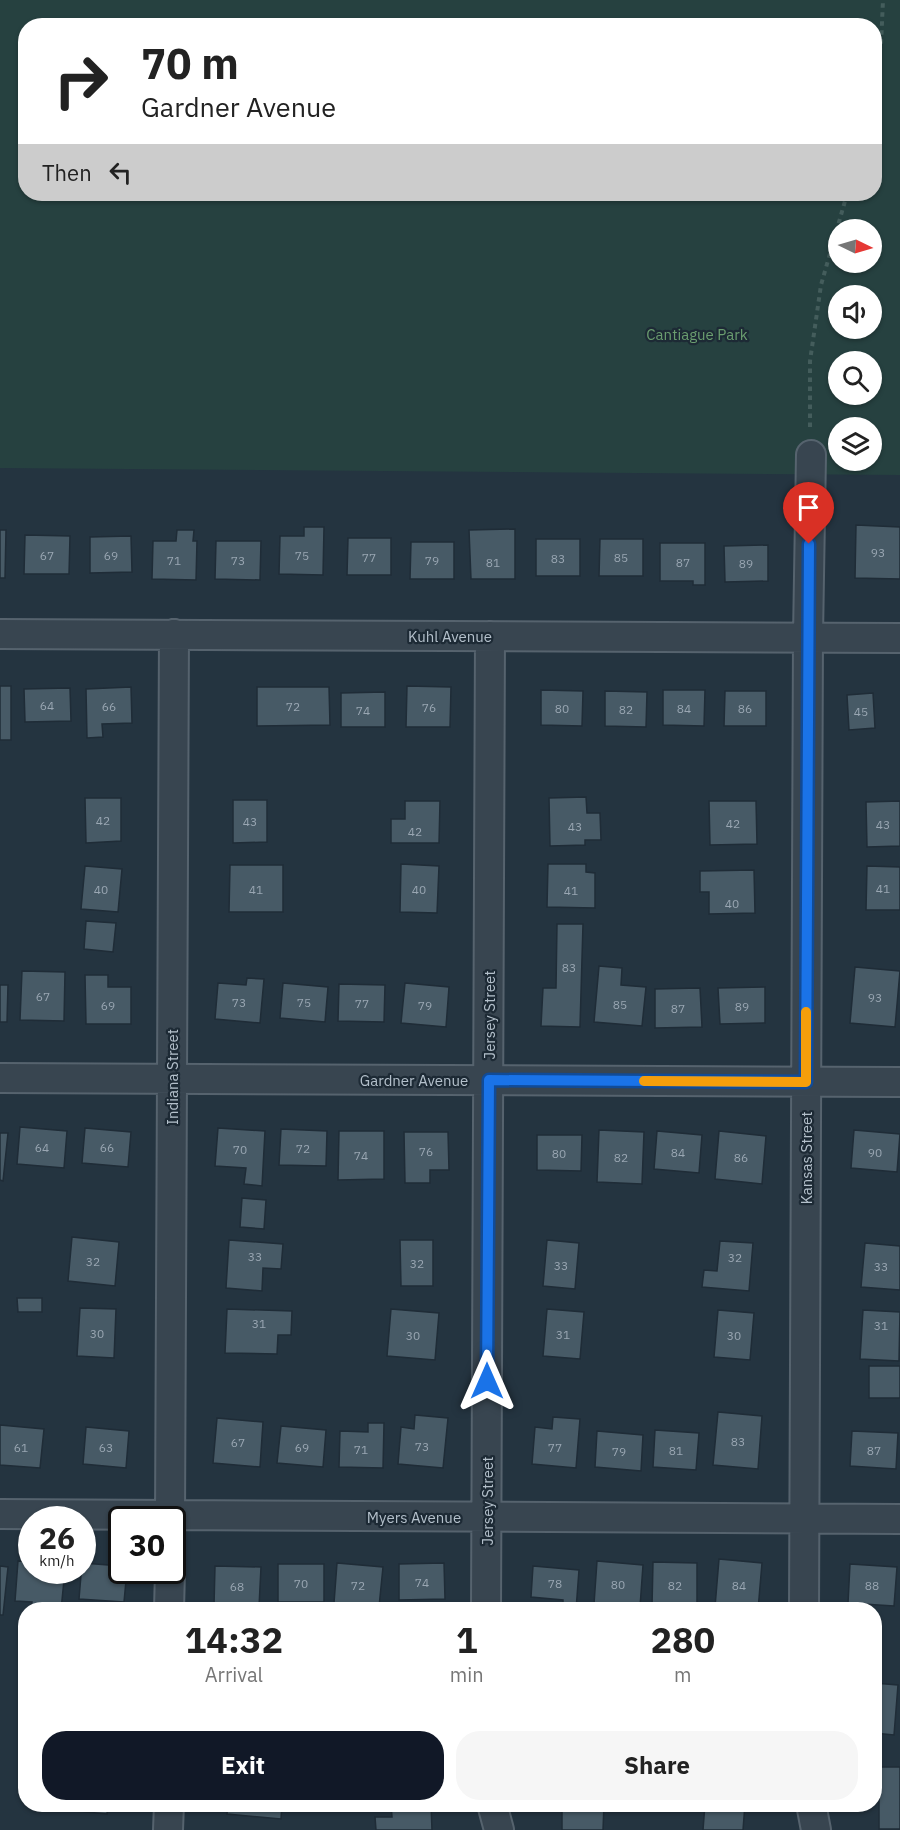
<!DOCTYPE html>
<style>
body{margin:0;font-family:"IBM Plex Sans",sans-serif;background:#f6f6f6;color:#222;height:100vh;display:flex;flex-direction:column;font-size:22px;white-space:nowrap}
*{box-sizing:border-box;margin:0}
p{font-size:20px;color:#767676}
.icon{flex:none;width:33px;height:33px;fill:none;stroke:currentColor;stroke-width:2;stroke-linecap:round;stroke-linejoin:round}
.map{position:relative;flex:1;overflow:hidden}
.drawer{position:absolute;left:18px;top:1602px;width:864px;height:210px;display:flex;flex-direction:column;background:#fff;border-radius:24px;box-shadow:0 2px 4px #0004}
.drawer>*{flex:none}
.top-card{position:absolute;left:18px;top:18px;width:864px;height:183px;border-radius:24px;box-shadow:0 2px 4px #0004;background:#fff;color:#222;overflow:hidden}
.needle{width:39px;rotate:95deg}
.tools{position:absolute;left:828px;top:219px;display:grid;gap:12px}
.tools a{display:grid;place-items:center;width:54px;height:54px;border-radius:50%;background:#fff;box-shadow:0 2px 4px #0004;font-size:30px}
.speed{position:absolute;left:18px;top:1506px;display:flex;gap:12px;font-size:30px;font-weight:700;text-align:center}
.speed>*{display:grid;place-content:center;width:78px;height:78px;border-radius:50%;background:#fff;box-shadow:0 2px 4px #0004;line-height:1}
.speed small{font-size:15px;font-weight:400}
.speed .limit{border:3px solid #111;border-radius:9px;background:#fff;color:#111}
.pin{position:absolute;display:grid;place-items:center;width:51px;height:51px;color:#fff;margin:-62px -26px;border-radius:50% 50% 50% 0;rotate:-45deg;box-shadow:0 0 6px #0007}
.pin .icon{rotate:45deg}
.me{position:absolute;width:66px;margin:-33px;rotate:0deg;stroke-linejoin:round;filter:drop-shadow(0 0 4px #0008)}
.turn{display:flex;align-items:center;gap:21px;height:126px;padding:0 24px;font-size:27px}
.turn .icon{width:78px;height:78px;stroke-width:2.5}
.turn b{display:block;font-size:42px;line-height:51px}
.then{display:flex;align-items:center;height:57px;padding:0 24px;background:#0003;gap:12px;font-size:22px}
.eta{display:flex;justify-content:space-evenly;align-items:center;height:102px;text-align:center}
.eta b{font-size:36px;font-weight:700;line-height:42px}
.primary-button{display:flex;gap:12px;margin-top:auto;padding:12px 24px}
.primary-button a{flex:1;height:69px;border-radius:24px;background:#111827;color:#fff;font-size:24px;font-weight:700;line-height:69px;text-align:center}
.primary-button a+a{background:#f6f6f6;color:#222}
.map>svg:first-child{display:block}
.green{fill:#264140;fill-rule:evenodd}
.building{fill:#475a66;stroke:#1f2c37;stroke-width:1.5}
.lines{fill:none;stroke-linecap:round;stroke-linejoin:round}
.minor-casing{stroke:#56636e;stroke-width:32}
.path{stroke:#445d5c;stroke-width:4;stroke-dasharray:4.5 4.5;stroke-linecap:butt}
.minor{stroke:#384550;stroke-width:28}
.route-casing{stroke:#114b97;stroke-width:15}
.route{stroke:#1a73e8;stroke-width:10}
.slow{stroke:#f59e0b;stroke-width:10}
.labels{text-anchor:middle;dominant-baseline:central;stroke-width:4.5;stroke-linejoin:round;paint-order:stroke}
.number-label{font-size:12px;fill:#99a6b2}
.park-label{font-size:15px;fill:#6a9d6f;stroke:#1d2a35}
.street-label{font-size:15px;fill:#b4c0cb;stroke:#1d2a35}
</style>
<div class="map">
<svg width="900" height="1830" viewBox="0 0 900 1830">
<rect width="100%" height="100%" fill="#243440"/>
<path class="green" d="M0,0H900V475L0,468ZM26,26H874V194H26ZM838,230H872V262H838ZM838,296H872V328H838ZM838,362H872V394H838ZM838,428H872V460H838Z"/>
<path class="building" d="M856,525L900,527V579L855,578Z
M304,527H324L323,575L279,574L280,536H304Z
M515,529V579H471L469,530Z
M0,530H6L5,578H0Z
M177,530H194L193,541H197L196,580L152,579L153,541H176Z
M25,535L70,536L69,574H24Z
M131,536L132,572L90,573V537Z
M348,538H391V575H347Z
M536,539H580V576H536Z
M600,539H643V576H599Z
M216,541H261L260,580L215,579Z
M411,542H454V579H410Z
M660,543H705V585H693V581H660Z
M768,545V581L725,582L724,546Z
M0,686H11V740H0Z
M407,686L451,687L450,727H406Z
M131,687L132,723L102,724L103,737L87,738L86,689Z
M257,687H329L330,725L257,726Z
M70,688L71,721L25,722L24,689Z
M541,690L583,691L582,726L541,725Z
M663,690H705L704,726L663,725Z
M605,691L647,692L646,727L605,726Z
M725,691H766V726H724Z
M385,692V727H341V693Z
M873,693L875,728L849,730L847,695Z
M586,797L587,813H600L601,840H585V845L550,846L549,798Z
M85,798H121V841L86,843Z
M233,800H267V842L233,843Z
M405,801H440L439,843H391V819H405Z
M709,801H756L757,844L710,845Z
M900,801V846L867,847L866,802Z
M401,864L439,866L437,913L400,912Z
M548,864H586V872L595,873V908L547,907Z
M230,865H283V912H229Z
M85,866L122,869L118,912L81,909Z
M867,866L900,867V910H866Z
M754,870L755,913L709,914V892H700V871Z
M86,921L116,923L113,952L84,949Z
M557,924H583L580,1027L541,1026L543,988H556Z
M599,966L622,968L621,985L646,987L642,1026L594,1022Z
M855,967L900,971L895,1027L850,1023Z
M22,971L65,972L64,1021L20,1020Z
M85,975H108V987H131V1024H86Z
M247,978L264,979L260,1023L215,1019L218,983L246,985Z
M283,983L328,987L325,1022L280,1018Z
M405,983L449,987L446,1027L401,1023Z
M339,984L385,985L384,1022L338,1021Z
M0,985H8L7,1022H0Z
M765,987V1023L720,1024L718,988Z
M700,988L702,1027L655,1028V989Z
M20,1127L67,1131L64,1168L17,1164Z
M85,1128L131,1132L128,1167L82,1163Z
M218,1128L265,1131L262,1186L244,1184L246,1168L215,1166Z
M281,1129L327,1131L326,1166L279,1165Z
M599,1130L644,1132L642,1184L597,1182Z
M854,1130L900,1134L897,1172L851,1168Z
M339,1131H384V1179L338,1180Z
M657,1131L702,1135L699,1173L654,1169Z
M719,1131L766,1136L762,1184L715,1179Z
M404,1132H448L449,1170H430V1183H405Z
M0,1133H8L3,1181L0,1180Z
M537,1135H582L581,1171L537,1170Z
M242,1198L266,1200L264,1229L240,1227Z
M72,1237L119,1242L115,1286L68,1281Z
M229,1240L283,1244L281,1269L263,1268L262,1291L226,1288Z
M400,1240H433V1286H401Z
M547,1240L579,1243L575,1289L543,1286Z
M720,1241L753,1243L749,1291L702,1287L704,1270L717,1271Z
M865,1243L900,1246V1290L861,1287Z
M17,1298H42V1312H18Z
M80,1308L116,1309L114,1358L77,1356Z
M227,1309L292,1311L291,1335H278L277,1354L225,1353Z
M391,1309L439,1313L435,1360L387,1356Z
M547,1309L584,1312L580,1359L543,1356Z
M718,1310L754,1313L750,1360L714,1357Z
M863,1310L900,1312L899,1361L860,1359Z
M869,1366H900V1398H869Z
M718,1412L762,1416L758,1469L713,1465Z
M415,1415L448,1418L443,1468L398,1464L401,1427L414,1429Z
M553,1417L580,1419L576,1468L532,1464L535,1427L552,1429Z
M217,1418L263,1422L260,1467L213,1463Z
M368,1423H384L383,1468L339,1467L340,1431L368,1432Z
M0,1425L44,1429L40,1468L0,1465Z
M281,1426L326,1430L323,1467L277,1463Z
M86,1427L129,1431L126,1468L83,1464Z
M655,1430L699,1433L696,1470L653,1467Z
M597,1431L643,1435L641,1471L595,1467Z
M852,1431L898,1433L896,1469L850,1466Z
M719,1559L762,1563L758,1610L715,1607Z
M18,1561L32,1562V1570H65L61,1610H31L32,1602L15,1601Z
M597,1561L643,1565L640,1607L594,1604Z
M653,1562L697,1563V1608L652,1607Z
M82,1563L122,1566V1570H127L124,1602L79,1599Z
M337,1563L383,1567L379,1607L334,1603Z
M444,1563L445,1599L399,1600V1564Z
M278,1564H324V1602H278Z
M850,1564L897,1567L894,1606L848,1603Z
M0,1566L8,1567L3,1615H0Z
M215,1566L261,1567L259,1607L214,1606Z
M533,1566L579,1570L576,1610H563V1600L531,1597Z
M874,1683L898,1685L894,1735L874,1733Z
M879,1767H900V1829H879Z
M67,1804H108L107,1814L66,1810Z
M228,1804H282L281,1819L227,1814Z
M391,1804H431L432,1830H376L375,1817H392Z
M562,1804H604L603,1830H562Z
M705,1804H745L743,1830H703Z"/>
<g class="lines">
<defs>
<path id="minor" d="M0,634L900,638
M0,1078L900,1082
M0,1514L900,1519
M170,1520L174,634
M169,1610L170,1570
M486,1610L490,636
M804,1610L808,637L811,455
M492,1804L499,1830
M811,1804L816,1830
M168,1830L169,1804"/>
</defs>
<use href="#minor" class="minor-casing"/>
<path class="path" d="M874,79L881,45L883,0
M810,427V361L821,285L847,194"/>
<use href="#minor" class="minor"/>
</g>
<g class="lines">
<defs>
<path id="route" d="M487,1381L489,1080L806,1082L809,544"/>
</defs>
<use href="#route" class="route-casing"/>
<use href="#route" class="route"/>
<path class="slow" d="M644,1081L806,1082V1012"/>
</g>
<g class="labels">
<g class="number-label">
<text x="878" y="552">93</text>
<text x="47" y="555">67</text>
<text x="111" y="555">69</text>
<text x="302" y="555">75</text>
<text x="369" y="557">77</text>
<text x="621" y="557">85</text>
<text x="558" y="558">83</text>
<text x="174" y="560">71</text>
<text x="238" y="560">73</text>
<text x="432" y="560">79</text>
<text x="493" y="562">81</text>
<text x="683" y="562">87</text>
<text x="746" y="563">89</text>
<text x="47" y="705">64</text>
<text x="109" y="706">66</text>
<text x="293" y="706">72</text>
<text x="429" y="707">76</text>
<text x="562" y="708">80</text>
<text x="684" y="708">84</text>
<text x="745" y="708">86</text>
<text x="626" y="709">82</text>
<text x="363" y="710">74</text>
<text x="861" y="711">45</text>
<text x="103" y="820">42</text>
<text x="250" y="821">43</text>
<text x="733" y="823">42</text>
<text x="883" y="824">43</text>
<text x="575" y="826">43</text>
<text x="415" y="831">42</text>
<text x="883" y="888">41</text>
<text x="101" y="889">40</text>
<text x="256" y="889">41</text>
<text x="419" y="889">40</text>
<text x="571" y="890">41</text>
<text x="732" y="903">40</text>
<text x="569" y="967">83</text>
<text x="43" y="996">67</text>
<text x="875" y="997">93</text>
<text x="239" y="1002">73</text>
<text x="304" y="1002">75</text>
<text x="362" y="1003">77</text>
<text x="620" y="1004">85</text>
<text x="108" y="1005">69</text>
<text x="425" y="1005">79</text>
<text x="742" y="1006">89</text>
<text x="678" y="1008">87</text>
<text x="42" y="1147">64</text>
<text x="107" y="1147">66</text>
<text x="303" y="1148">72</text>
<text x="240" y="1149">70</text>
<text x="426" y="1151">76</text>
<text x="678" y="1152">84</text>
<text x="875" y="1152">90</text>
<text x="559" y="1153">80</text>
<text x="361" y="1155">74</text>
<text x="621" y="1157">82</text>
<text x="741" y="1157">86</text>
<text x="255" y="1256">33</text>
<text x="735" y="1257">32</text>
<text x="93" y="1261">32</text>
<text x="417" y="1263">32</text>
<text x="561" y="1265">33</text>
<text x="881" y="1266">33</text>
<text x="259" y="1323">31</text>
<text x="881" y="1325">31</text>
<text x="97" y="1333">30</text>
<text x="563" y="1334">31</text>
<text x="413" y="1335">30</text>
<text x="734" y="1335">30</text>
<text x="738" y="1441">83</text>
<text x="238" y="1442">67</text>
<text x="422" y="1446">73</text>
<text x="21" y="1447">61</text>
<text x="106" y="1447">63</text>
<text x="302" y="1447">69</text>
<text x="555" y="1447">77</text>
<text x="361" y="1449">71</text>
<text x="676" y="1450">81</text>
<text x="874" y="1450">87</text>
<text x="619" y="1451">79</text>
<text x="422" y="1582">74</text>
<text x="301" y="1583">70</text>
<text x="555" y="1583">78</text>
<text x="618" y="1584">80</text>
<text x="358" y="1585">72</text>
<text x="675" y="1585">82</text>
<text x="739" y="1585">84</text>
<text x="872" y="1585">88</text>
<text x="237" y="1586">68</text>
</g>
<g class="park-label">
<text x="697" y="334">Cantiague Park</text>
</g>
<g class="street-label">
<text x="450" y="636">Kuhl Avenue</text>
<text transform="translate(489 1015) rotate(-90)">Jersey Street</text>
<text transform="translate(172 1077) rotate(-90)">Indiana Street</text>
<text x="414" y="1080">Gardner Avenue</text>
<text transform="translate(806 1158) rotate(-90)">Kansas Street</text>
<text transform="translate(487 1501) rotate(-90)">Jersey Street</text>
<text x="414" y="1517">Myers Avenue</text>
</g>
</g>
</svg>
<div class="tools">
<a><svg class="needle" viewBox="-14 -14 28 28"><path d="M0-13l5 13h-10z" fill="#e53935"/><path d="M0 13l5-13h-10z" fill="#767676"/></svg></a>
<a><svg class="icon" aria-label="sound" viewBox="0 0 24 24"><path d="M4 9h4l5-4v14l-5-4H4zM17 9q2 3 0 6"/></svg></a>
<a><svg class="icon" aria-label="search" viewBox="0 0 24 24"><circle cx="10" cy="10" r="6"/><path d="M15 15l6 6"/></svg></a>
<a><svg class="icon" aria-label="layers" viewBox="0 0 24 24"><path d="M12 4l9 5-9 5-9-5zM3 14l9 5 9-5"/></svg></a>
</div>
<div class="speed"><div>26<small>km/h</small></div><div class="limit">30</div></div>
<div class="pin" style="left:809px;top:544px;background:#d93025"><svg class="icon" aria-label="arrive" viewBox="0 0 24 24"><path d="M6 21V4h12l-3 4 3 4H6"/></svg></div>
<svg class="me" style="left:487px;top:1381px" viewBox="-20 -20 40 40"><path d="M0-17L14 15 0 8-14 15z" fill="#1a73e8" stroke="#fff" stroke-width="4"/></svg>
<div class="top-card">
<div class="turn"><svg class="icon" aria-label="right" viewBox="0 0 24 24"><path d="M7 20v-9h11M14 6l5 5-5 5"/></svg><div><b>70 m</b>Gardner Avenue</div></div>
<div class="then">Then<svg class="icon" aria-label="left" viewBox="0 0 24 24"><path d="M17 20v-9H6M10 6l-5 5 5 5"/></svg></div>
</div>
<section class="drawer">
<div class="eta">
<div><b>14:32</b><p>Arrival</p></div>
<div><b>1</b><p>min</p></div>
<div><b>280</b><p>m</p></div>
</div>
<div class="primary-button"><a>Exit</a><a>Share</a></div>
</section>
</div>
